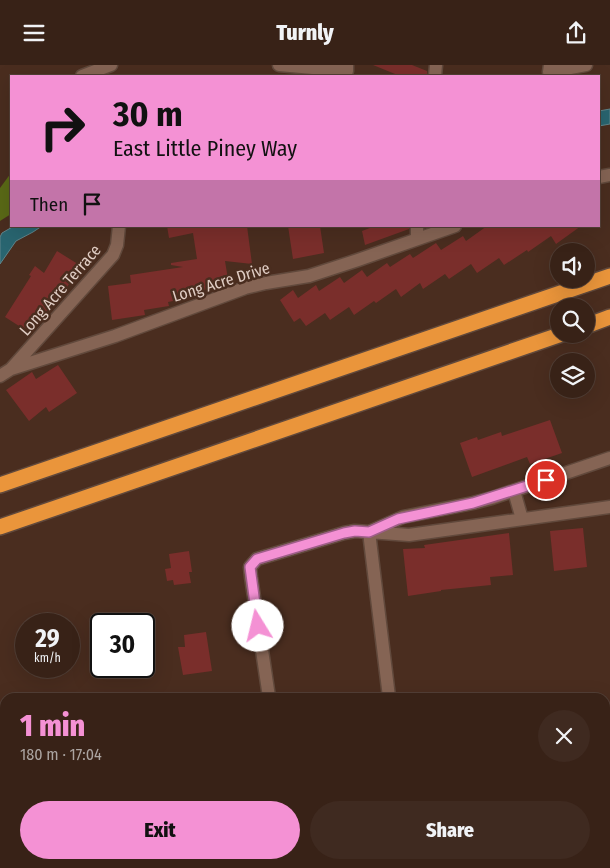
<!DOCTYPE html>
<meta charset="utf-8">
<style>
body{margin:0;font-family:"Fira Sans Condensed",sans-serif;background:#3f2a20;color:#f1f3f6;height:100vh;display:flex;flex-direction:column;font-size:19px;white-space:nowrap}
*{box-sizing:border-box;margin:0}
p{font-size:16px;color:#aba4a1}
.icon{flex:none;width:28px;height:28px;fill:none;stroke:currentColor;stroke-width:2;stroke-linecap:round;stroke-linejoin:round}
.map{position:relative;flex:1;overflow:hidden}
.panel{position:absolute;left:0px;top:628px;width:610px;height:176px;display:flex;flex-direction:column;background:#382217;border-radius:15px 15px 0 0;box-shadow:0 5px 20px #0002,0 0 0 1px #523f36}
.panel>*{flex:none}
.guide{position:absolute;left:10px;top:10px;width:590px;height:152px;border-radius:0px;box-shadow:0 5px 20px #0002,0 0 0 1px #523f36;background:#f491d4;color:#111;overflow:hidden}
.buttons{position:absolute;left:550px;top:178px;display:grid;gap:10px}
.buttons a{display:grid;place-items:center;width:45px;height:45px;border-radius:50%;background:#382217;box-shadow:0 5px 20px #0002,0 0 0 1px #523f36;font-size:25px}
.speed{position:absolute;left:15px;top:548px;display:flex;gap:10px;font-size:25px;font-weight:700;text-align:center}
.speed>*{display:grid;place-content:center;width:65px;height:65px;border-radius:50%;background:#382217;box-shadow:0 5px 20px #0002,0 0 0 1px #523f36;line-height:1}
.speed small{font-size:12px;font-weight:400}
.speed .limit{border:2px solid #111;border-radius:8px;background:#fff;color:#111}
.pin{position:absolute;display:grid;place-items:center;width:42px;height:42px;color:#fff;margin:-21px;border:2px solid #fff;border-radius:50%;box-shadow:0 1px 5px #0007}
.me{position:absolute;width:55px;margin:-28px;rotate:351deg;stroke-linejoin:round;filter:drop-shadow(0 0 4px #0008)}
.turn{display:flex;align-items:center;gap:18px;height:105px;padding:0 20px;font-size:22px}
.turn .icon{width:65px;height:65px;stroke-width:2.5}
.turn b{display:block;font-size:35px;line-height:42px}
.then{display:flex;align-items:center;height:48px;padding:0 20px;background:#0003;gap:10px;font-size:19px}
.round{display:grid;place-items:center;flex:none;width:52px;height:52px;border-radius:26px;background:#3f2a20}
.head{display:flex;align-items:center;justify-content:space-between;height:85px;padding:0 20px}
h1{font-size:30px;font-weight:800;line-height:38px;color:#f491d4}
.button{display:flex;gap:10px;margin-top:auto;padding:10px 20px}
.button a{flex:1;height:58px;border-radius:30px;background:#f491d4;color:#111;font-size:20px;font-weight:800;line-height:58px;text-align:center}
.button a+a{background:#3f2a20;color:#f1f3f6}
header{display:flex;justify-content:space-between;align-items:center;height:65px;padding:0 20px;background:#382217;font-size:22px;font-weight:800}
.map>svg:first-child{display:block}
.forest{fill:#5a6916}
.water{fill:#296570;stroke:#60848a}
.building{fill:#7a2e2b}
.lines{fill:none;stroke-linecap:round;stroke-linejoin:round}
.minor-casing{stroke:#61493c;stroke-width:15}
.motorway-casing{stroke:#61493c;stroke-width:18}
.minor{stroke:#856454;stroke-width:12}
.motorway{stroke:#ea953b;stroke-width:15}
.route-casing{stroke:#9f5e8a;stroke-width:12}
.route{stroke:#f491d4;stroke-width:9}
.labels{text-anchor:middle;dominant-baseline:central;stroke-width:5;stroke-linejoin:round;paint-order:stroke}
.street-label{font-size:16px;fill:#e1cec5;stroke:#4a2d1f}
</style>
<header><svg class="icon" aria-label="menu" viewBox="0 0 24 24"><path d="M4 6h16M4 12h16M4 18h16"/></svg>Turnly<svg class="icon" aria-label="share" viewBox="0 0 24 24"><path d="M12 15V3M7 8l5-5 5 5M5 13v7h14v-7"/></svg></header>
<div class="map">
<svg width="610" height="803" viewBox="0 0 610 803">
<rect width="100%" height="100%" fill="#4a2d1f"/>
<path class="forest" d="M11,108V149L0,156V123Z"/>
<path class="water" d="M610,44V59L599,61V46Z
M14,161H42L33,167L16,176L0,199V172L2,168Z"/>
<path class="building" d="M373,0H412L427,6V11H400Z
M167,161H247L252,199L225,196L229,220L192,227L193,232L168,237L169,241L144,245L145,250L112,255L108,221L131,218L130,210L183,202L171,200V198L197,194L193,168L169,173Z
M288,161H320L324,188L293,194Z
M375,161H409V164L365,180L362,166Z
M487,161H581L556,179L551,171L528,187L527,185L504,200L499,193L477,208L471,199L449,214L445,209L423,224L420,218L401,232L396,224L376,238L374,236L354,250L349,242L330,255L325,248L306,261L300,253L294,257L280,235L293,225L298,233L316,220L319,226L340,212L344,218L362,205L367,212L387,198L390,202L410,189L413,193L436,178L441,185L463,171L466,176Z
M57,186L81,201L61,231L58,229L45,250L42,248L30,268L5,252L31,211L29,210L35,201L44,208Z
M58,300L77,328L49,347L46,342L29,356L6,325L32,307L36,314Z
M550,355L562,388L530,399L527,392L472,412L460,378L477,372L478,375L501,367L502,371Z
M583,463L587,502L554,506L550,466Z
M509,468L513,510L490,512L491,520L441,525V526L408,531L403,484L425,483L424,480Z
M189,486L192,507H189L191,518L174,520L173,515L167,516L165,504L171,503L169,489Z
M206,567L212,606L183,610L178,582H185L184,570Z"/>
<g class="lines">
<defs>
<path id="minor" d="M279,0L347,6V0
M550,0L549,7L586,0
M82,11L111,0
M435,11L436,0
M599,112L610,110
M417,161V174
M11,304L113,190L117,180L119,161
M0,311L11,304L115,271L245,223L266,218L309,211L358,195L455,161
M514,426L522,454
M269,632L251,512L250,502L257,494L344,468L355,466L369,467L403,452L473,438L492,433L610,393
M389,632L369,467L409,470L610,442
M296,799V803
M369,803L375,799"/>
<path id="motorway" d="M586,261L610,252
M0,420L610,211
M0,462L562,269"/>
</defs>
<use href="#minor" class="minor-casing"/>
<use href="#motorway" class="motorway-casing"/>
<use href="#minor" class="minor"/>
<use href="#motorway" class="motorway"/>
</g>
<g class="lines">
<defs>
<path id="route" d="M258,561L250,502L257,494L344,468L355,466L369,467L398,454L473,438L546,415"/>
</defs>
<use href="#route" class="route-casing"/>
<use href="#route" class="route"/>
</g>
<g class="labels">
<g class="street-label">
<text transform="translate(221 217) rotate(-17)">Long Acre Drive</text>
<text transform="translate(60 225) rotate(-49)">Long Acre Terrace</text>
</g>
</g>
</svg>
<div class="buttons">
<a><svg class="icon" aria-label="sound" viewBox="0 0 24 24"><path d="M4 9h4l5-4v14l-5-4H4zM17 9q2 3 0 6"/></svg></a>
<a><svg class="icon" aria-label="search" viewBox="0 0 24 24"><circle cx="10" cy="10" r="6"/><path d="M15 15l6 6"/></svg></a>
<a><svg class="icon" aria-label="layers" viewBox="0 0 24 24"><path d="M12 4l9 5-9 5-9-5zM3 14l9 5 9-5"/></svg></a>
</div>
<div class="speed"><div>29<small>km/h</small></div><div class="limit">30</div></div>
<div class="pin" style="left:546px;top:415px;background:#d93025"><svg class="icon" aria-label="arrive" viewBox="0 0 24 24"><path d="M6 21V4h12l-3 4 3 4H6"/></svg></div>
<svg class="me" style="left:258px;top:561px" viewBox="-20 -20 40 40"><circle r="19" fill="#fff"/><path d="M0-13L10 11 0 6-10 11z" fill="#f491d4"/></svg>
<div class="guide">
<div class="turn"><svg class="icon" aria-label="right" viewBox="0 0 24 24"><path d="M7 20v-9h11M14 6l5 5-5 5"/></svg><div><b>30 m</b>East Little Piney Way</div></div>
<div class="then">Then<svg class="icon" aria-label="arrive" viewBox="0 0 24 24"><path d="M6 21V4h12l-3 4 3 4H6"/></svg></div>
</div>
<section class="panel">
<div class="head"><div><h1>1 min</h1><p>180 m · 17:04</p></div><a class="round"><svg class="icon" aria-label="close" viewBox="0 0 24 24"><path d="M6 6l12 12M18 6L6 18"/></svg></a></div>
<div class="button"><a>Exit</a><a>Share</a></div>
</section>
</div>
